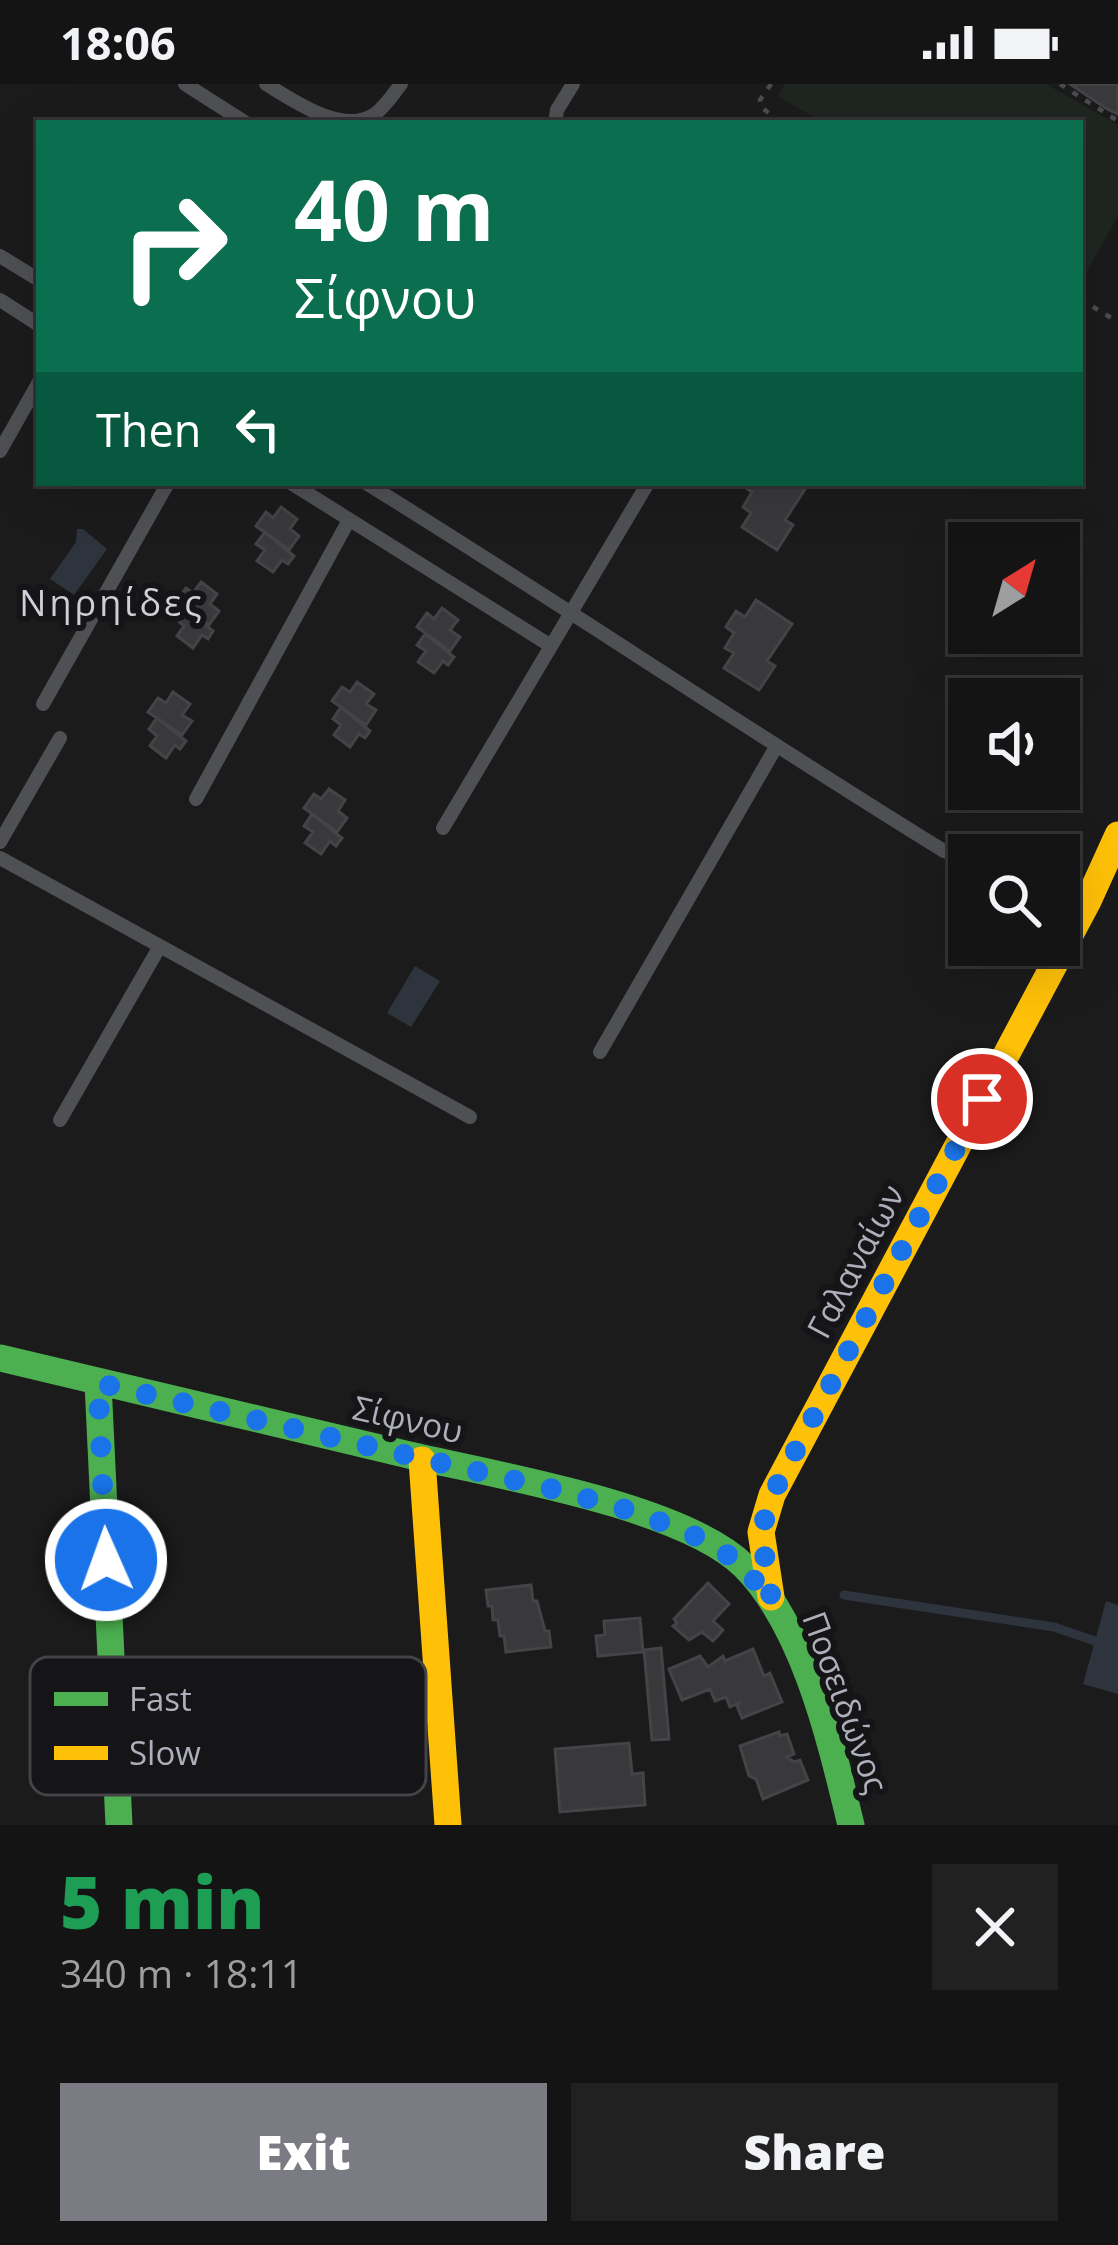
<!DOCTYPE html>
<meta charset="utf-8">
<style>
body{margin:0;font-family:"Open Sans",sans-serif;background:#212122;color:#f1f3f6;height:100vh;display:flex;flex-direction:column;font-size:45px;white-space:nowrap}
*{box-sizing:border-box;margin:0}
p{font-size:39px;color:#9d9ea0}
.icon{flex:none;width:66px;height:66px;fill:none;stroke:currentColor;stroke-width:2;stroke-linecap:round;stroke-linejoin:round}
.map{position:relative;height:1741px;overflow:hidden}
.details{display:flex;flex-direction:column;background:#141414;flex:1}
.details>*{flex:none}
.banner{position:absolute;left:36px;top:36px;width:1047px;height:366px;border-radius:0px;box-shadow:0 12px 48px #0002,0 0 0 3px #333334;background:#0b6e4f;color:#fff;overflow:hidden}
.needle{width:78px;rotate:37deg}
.fabs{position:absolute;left:948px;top:438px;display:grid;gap:24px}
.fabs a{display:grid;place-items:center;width:132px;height:132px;border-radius:0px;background:#141414;box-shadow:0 12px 48px #0002,0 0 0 3px #333334;font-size:60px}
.pin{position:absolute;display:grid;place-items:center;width:102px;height:102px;color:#fff;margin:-51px;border:6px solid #fff;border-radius:50%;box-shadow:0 3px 12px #0007}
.me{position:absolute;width:132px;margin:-66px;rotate:358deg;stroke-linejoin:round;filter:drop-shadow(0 0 9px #0008)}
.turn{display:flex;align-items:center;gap:42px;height:252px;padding:0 60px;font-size:54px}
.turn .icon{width:156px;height:156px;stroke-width:2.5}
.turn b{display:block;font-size:84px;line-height:102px}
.then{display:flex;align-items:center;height:114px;padding:0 60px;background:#0003;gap:24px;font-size:45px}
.round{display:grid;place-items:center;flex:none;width:126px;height:126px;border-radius:0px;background:#212122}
.summary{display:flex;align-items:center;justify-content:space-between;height:204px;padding:0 60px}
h1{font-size:72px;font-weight:800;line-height:90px;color:#1e9e55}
.button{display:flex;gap:24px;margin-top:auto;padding:24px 60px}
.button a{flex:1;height:138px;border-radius:0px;background:#7a7b83;color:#fff;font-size:48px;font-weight:800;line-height:138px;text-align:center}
.button a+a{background:#212122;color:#f1f3f6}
.status{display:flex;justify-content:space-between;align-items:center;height:84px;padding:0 60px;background:#141414;direction:ltr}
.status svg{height:33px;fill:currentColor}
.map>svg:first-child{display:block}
.green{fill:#1f2521}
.water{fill:#2e343d}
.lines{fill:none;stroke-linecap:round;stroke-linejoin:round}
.stream{stroke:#2e343d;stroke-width:9}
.building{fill:#39393b;stroke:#434447;stroke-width:3}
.path{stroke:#4b4c4f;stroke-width:4.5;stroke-dasharray:6 9;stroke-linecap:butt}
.lane{stroke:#4f5054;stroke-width:14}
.fast{stroke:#4caf50;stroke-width:27}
.slow{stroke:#ffc107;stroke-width:27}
.route{stroke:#1a73e8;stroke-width:21;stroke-dasharray:0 37.8}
.labels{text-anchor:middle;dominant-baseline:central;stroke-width:12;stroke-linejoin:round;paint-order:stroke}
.street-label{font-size:33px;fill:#adafbb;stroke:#151517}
.neighbourhood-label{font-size:36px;letter-spacing:3px;fill:#cecfd7;stroke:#151517}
.key{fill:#151517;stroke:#434348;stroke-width:3}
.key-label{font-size:33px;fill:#adafbb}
</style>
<div class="status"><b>18:06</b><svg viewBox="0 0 49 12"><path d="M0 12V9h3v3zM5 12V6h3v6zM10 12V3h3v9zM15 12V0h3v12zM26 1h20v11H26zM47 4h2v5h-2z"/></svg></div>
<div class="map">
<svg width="1118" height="1741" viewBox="0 0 1118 1741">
<rect width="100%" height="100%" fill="#1b1b1b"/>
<path class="green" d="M785,0H1046L1118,41V132L1082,196L1080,39H823L778,12Z"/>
<path class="water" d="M77,445H83L107,465L74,511L50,495L76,458Z
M415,882L440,897L411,943L387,929Z
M1106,1517L1118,1521V1610L1083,1600Z"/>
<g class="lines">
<path class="stream" d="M844,1511L1054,1543L1095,1557"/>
</g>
<path class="building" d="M1070,0H1118V30L1107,25Z
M746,399H809L785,436L793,441L777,466L742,443L751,429L743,423L752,408L743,402Z
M281,423L297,435L290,445L299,452L289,466L256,442L266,428L273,434Z
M265,448L294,472L288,480L282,476L273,488L257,477L265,466L256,460Z
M201,498L217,510L210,520L219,527L209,541L176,518L186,504L193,509Z
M756,516L792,540L767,577L775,582L759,606L724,584L734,569L725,564L734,549L726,543L736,527L745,533Z
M184,524L213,547L208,555L202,551L193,564L177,552L184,542L176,535Z
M442,524L458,536L450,546L460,553L450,567L417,543L427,529L434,535Z
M425,550L454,573L448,581L443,577L434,589L418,578L426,567L417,561Z
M357,598L374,610L366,620L376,626L366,641L332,617L342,603L350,608Z
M173,608L190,620L182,631L192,637L182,651L148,628L158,614L166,619Z
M341,623L370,647L365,654L359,650L350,663L334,651L341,641L333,635Z
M157,634L186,657L180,665L175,661L166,674L150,662L157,652L149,645Z
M329,705L345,716L338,727L347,734L337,748L304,724L314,710L321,715Z
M312,730L342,754L336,762L330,757L321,770L305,759L313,748L304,742Z
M708,1499L729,1520L713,1537L723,1546L713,1557L702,1548L689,1556L673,1542L677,1539L674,1535Z
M531,1501L533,1517H537L545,1547H549L551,1563L506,1568L504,1552H500L498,1536H493L492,1522H488L486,1506Z
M640,1534L643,1568L598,1572L596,1552L605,1551L604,1537Z
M661,1564L669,1655L652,1656L644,1566Z
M753,1565L764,1592L770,1589L782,1618L742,1634L737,1622L740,1618L730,1623L726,1613L715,1617L710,1605L682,1616L669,1585L700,1572L708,1583L723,1572L725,1577Z
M779,1648L780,1652L787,1650L794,1670L787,1673L794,1678L800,1676L808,1696L763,1715L756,1695L749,1692L740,1662Z
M629,1659L632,1690L643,1689L645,1721L560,1728L555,1665Z"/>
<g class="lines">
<path class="path" d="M771,0L760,16L761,23L782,39
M1060,0L1118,37
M1080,215L1118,238"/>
<path class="lane" d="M185,0L246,39
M266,0C294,17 343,52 375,30C385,23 394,9 401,0
M555,39L557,26L573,0
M0,172L39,196
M0,216L39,241
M0,367L39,298
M291,399L551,562
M366,399C560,519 749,647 944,767L969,774
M43,620L168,399
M196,715L349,436
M443,744L648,399
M0,758L60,654
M0,774L470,1033
M1059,799L1085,815
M600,968L776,663
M60,1036L160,862"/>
<path class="fast" d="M0,1274C136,1306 273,1339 409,1371C495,1391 683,1422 744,1482C805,1543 831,1659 851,1741
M98,1299L119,1741"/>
<path class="slow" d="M422,1376L448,1741
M771,1513L761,1448L772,1411L1088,817L1118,751"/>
</g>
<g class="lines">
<path class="route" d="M106,1476L98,1299L561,1407L638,1429L693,1451L740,1478L772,1519L761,1448L772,1411L982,1015"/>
</g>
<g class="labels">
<g class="street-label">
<text transform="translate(855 1177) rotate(-62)">Γαλαναίων</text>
<text transform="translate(408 1335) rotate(13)">Σίφνου</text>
<text transform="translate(846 1618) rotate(70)">Ποσειδώνος</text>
</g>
<g class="neighbourhood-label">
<text x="112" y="518">Νηρηίδες</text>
</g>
</g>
<rect x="30" y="1573" width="396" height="138" rx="18" class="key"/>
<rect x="54" y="1608" width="54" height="14" fill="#4caf50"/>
<rect x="54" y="1662" width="54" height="14" fill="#ffc107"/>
<g class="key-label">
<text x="129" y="1627">Fast</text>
<text x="129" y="1681">Slow</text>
</g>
</svg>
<div class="fabs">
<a><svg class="needle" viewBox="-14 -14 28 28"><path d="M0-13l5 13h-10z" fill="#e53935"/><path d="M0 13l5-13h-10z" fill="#9d9ea0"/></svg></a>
<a><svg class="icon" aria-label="sound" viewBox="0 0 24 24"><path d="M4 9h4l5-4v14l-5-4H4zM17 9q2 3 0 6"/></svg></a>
<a><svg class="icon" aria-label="search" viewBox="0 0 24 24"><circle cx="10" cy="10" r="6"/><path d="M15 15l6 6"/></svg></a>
</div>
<div class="pin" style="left:982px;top:1015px;background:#d93025"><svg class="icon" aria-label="arrive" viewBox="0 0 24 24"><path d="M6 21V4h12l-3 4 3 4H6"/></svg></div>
<svg class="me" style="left:106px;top:1476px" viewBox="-20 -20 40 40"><circle r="17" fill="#1a73e8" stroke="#fff" stroke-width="3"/><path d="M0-11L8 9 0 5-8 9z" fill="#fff"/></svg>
<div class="banner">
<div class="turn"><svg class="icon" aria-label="right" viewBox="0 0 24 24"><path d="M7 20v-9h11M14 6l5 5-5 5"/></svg><div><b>40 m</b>Σίφνου</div></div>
<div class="then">Then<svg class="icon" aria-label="left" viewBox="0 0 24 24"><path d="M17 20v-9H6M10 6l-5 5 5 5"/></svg></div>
</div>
</div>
<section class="details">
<div class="summary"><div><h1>5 min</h1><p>340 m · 18:11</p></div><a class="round"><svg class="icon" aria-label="close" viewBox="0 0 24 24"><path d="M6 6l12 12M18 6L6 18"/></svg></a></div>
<div class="button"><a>Exit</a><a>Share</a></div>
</section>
